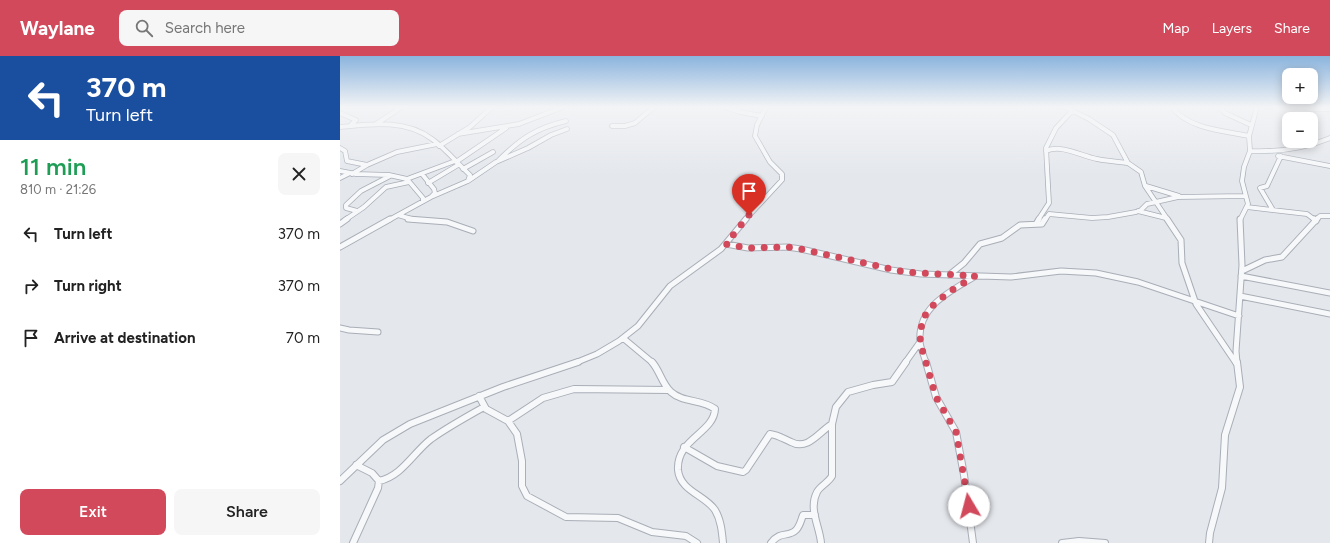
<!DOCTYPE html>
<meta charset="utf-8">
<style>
body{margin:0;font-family:Figtree,sans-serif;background:#f6f6f6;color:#222;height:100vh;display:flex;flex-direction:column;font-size:15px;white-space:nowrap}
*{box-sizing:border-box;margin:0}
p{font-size:13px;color:#767676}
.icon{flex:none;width:22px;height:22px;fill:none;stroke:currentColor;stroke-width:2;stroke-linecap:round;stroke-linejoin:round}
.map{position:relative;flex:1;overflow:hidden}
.side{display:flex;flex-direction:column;background:#fff;width:340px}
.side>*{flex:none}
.guide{background:#1a4fa0;color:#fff;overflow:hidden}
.controls{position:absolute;left:942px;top:12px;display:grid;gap:8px}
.controls a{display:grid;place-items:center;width:36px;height:36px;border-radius:8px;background:#fff;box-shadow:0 2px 10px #0003;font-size:20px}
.pin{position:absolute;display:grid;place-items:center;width:34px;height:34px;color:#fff;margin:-41px -17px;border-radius:50% 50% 50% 0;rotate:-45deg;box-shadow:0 0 4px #0007}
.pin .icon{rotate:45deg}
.me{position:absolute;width:44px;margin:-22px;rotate:352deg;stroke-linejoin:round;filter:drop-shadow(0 0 3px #0008)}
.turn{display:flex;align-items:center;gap:14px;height:84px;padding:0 20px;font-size:18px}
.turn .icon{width:52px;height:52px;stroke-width:2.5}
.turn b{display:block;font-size:28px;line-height:34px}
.round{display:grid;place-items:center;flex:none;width:42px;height:42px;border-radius:8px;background:#f6f6f6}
.head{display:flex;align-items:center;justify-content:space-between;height:68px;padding:0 20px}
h1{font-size:24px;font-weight:600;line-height:30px;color:#1e9e55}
.action{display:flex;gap:8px;margin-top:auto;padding:8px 20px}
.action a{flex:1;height:46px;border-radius:8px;background:#d1495b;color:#fff;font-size:16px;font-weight:600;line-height:46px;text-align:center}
.action a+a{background:#f6f6f6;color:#222}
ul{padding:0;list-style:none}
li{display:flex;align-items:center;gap:12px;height:52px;padding:0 20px}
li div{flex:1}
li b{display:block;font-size:15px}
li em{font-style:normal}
header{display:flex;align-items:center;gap:24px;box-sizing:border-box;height:56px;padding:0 20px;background:#d1495b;color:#fff}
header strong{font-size:19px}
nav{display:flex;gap:22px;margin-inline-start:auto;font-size:14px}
.search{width:280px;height:36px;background:#f6f6f6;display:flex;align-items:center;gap:10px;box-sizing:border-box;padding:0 14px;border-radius:8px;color:#767676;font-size:15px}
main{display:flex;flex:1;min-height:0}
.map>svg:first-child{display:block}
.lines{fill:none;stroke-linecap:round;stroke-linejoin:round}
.minor-far2-casing{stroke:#a9aeb7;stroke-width:5.5}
.minor-far1-casing{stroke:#a9aeb7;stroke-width:7}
.minor-casing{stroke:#a9aeb7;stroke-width:8}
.minor-far2{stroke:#f7f8fa;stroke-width:4}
.minor-far1{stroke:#f7f8fa;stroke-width:5}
.minor{stroke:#f7f8fa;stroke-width:6}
.route{stroke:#d1495b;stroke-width:7;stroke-dasharray:0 12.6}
</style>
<header>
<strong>Waylane</strong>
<div class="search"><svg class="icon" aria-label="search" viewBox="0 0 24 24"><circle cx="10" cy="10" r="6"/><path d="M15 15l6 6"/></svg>Search here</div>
<nav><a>Map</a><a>Layers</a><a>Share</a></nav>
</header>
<main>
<section class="side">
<div class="guide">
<div class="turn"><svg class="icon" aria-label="left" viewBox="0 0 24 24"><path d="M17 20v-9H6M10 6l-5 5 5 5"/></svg><div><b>370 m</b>Turn left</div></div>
</div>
<div class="head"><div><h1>11 min</h1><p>810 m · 21:26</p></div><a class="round"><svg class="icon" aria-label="close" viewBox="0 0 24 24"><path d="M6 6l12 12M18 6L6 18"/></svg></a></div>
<ul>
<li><svg class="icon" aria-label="left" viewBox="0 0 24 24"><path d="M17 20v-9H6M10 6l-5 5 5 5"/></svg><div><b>Turn left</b></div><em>370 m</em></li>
<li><svg class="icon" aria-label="right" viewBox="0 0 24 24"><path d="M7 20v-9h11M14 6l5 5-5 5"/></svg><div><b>Turn right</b></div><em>370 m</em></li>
<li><svg class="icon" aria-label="arrive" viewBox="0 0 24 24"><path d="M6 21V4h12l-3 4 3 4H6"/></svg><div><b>Arrive at destination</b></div><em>70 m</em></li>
</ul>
<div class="action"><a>Exit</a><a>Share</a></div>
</section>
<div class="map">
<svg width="990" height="487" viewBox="0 0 990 487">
<rect width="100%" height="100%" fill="#e4e7ec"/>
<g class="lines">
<defs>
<path id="minor-far2" d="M385,51L400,56L422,60
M725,51L749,63L773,79L788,107L801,116L805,130L828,164
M832,51C848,73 884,75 909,80
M880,51L885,57L911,69
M958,51L970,53H990
M0,57L16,64L10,70
M36,68L62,51
M272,70H285L295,67L314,51
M0,71C31,68 65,63 92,83C106,93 117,107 130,119L128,125L91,141L49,164
M118,78L179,68L223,51
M99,90L130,71L152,51
M0,92L5,95L7,105L27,109
M706,95C722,88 741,100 757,103C767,105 778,106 788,107
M910,95C938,96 964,93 990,82
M938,100L990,110
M159,104C180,83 196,72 226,65
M116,106L166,72
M123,113L153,96
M0,115L16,118L49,119L67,123L83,142V145
M12,118L27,109L57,96L97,88
M82,118L94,133L95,137L92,140
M0,122L10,117
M67,123L115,105
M128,125L156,106L188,92L211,79L227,73
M88,127L118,109
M806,130L839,140
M907,151L967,158L975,164
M933,154L920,132L927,130L941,100
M17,155L6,152V149L21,135L50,120
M798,155L826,162
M58,159L75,164
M5,164L24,151L46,131L69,126
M405,164L442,124V118L430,106L415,80L417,69L426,51
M698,164L709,147L706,92L716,72L732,55
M705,164L709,158L752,162L768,161L796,156L801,154L807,148L838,141L905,140
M900,164L908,148L902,125L904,111L910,95L909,80L917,51
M976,164L980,160H990"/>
<path id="minor-far1" d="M68,163L107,166L133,175
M827,163L841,184L842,207L856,248L896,307
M974,163L976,165
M0,168L7,163
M696,168L699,163
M386,188L408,192L447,191L461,193L551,214L581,218L671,221L721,215L756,217L798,226L899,260
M0,191L50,163
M902,215L925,204L942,201L977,163
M609,219L624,207L640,188L662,182L680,169L702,168L705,163
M901,220L990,237
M900,240L990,258
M0,272L9,274L38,276
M283,282L313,307
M235,307L257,298L279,285L298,270L330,230L381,193L406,163
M565,307L580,286
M586,307C584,300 581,293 580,286C577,251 609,236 634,221
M897,307L896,295L902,209L900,163"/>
<path id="minor" d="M312,306C320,315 322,328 331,336C343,347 362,343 375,353C374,377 336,383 338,414C340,435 365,439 375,454C381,464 382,476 383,487
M586,306L596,341L616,376L624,419L633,487
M896,306L897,308
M139,340L146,353L168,365L177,378L182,405V430L187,440L226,461L278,462L312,476L346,480L357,487
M168,365L203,342L234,333L329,334
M344,391L377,410L403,416L406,414L430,378C438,379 444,383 451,386C468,395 479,376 492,368
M0,425L43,384L70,368L163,331L238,306
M39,425C62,420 73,397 91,383C108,371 126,361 144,351
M13,487L38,432L39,425L32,417L16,409
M431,487C441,474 448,482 456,474C460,470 461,464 463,459H475
M481,487C480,471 468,453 477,436C480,430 488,427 492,420V368L496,351L508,336L533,329L552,326L566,306
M722,487L739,485L765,487
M869,487L870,477L882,432L885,379L900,331L897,306"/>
</defs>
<use href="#minor-far2" class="minor-far2-casing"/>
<use href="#minor-far1" class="minor-far1-casing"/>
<use href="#minor" class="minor-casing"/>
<use href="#minor-far2" class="minor-far2"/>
<use href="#minor-far1" class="minor-far1"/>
<use href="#minor" class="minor"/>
</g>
<linearGradient id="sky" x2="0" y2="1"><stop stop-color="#8bb4dd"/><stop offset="0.43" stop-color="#f3f4f6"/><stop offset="1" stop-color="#f3f4f6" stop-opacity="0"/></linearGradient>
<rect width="990" height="119" fill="url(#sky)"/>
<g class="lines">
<path class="route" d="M409,159L386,188L408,192L447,191L461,193L565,216L635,220L609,236L590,252L582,264L580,286L596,341L616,376L629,450"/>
</g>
</svg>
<div class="controls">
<a>+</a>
<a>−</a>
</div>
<div class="pin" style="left:409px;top:159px;background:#d93025"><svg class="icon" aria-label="arrive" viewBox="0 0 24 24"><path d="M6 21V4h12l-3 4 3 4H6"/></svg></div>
<svg class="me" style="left:629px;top:450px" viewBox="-20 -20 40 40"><circle r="19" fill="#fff"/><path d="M0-13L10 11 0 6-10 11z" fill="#d1495b"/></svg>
</div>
</main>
